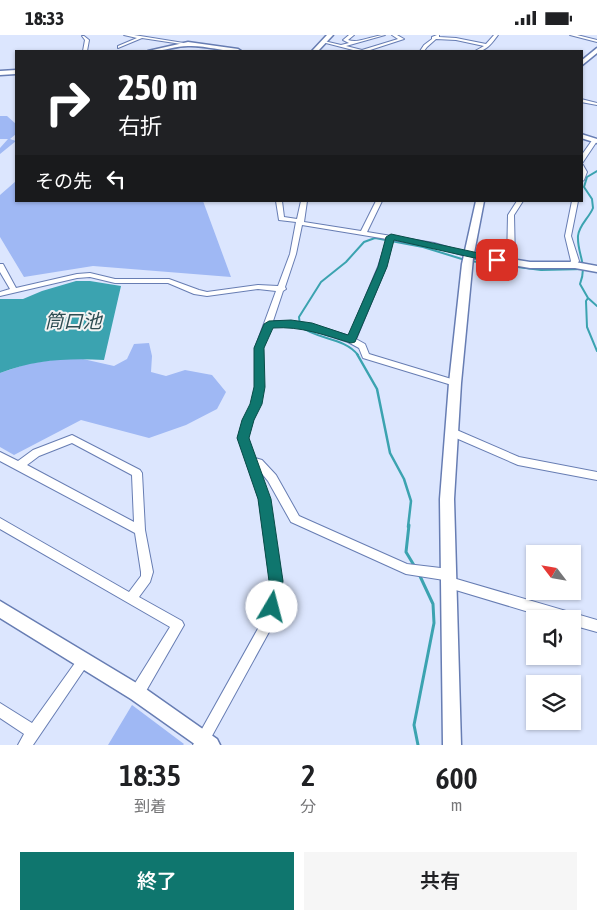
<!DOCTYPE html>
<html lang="ja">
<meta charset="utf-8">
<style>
body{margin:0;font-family:"Asap Condensed","Noto Sans JP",sans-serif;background:#f6f6f6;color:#202124;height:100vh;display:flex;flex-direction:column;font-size:19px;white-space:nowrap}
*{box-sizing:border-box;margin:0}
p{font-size:16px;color:#757577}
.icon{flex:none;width:28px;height:28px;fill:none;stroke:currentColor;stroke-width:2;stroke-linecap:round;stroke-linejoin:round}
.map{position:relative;height:710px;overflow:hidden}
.drawer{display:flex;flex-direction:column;background:#fff;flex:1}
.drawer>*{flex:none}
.guide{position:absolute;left:15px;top:15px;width:568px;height:152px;border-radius:0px;box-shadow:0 1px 4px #0004;background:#202124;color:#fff;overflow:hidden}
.needle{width:32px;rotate:301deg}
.controls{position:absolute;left:526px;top:510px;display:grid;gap:10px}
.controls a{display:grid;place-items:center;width:55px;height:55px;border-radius:0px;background:#fff;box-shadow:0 1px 4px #0004;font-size:25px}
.pin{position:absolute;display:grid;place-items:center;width:42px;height:42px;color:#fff;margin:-21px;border-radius:10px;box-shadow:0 2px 8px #0006}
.me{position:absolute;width:55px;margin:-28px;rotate:8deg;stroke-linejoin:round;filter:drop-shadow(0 0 4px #0008)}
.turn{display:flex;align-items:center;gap:18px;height:105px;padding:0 20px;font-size:22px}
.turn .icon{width:65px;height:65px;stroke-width:2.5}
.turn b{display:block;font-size:35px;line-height:42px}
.then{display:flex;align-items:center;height:48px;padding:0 20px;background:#0003;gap:10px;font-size:19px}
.eta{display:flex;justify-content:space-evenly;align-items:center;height:85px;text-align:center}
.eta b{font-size:30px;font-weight:600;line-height:35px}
.button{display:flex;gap:10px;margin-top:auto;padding:10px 20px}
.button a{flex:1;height:58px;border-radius:0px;background:#0f766e;color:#fff;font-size:20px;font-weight:600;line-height:58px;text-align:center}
.button a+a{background:#f6f6f6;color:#202124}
.status{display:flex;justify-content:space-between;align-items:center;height:35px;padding:0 25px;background:#fff;direction:ltr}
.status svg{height:14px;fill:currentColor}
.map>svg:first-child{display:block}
.green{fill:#9fb8f4}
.water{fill:#3ba3b0}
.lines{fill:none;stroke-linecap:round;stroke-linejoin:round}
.stream-far2{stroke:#3ba3b0;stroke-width:2}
.stream-far1{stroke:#3ba3b0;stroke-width:2.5}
.stream{stroke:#3ba3b0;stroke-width:3}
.minor-casing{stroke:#677db3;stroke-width:2}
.tertiary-casing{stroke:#677db3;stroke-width:3}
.minor{fill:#fff;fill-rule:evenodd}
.tertiary{fill:#fff;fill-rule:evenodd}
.route{fill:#0f766e;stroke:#0a4d48}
.labels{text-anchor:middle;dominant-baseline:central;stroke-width:4;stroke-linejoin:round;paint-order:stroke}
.water-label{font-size:19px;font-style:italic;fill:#2e4d52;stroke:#f3f3f3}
</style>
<div class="status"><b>18:33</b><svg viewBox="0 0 49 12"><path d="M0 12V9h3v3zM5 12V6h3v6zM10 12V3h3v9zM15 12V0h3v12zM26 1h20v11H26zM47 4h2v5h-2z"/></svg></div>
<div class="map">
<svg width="597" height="710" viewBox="0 0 597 710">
<rect width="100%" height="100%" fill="#dce6fe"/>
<path class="green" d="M0,81H7L16,89V99L10,104L16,106L0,119V113L8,104H0Z
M16,146V166H203L231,242L93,231L24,242L0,202V160Z
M149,308L152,321L151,337L166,341L185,335L212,340L226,357L217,374L186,390L149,403L81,385L14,420L0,412V338L27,329L58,324H83L114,331L127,324L134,309Z
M132,670L184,709L183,710H108Z"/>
<path class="water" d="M76,246H90L121,251L104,325C67,323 34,325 0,338V264H23L42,256Z"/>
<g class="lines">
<path class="stream-far2" d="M597,136L587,142L584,152L592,164L593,173C589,183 579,190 578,201C577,220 588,228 580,249L588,263L597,271
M470,226L541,235L584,234
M588,263L586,266L587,292L597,316
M358,320C344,302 317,305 300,291L299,282L321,247L346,227L364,207L375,203L423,212L465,225"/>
<path class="stream-far1" d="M357,319L377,354L390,418L404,444L411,466L408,492"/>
<path class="stream" d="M409,490L406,517L415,532
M418,710L414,690L434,588L433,569L419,539"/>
<defs>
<path id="minor" d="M124,0H134L190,9L188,10L142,3L118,13V11L137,3Z
M349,0H354L348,5C359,9 373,0 385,0L346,11L362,15L398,4L392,0H397L404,4L367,16H357L322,7L324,6L341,10L349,8L343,5Z
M437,0H439V2L456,3L486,9L494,0H498C492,8 486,17 475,16L484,11L456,5L436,4L427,12L424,16H420L424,10L432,4V2Z
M570,0H577L597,5V7Z
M82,1H84L89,5L87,16H83L85,5Z
M581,64L597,68V70L581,67Z
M593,104H597V106L583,127L581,128V121Z
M581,129L583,130L587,137L584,145L581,147Z
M276,166H282L284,182L297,184L301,166H307L304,187L361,196L376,166H382L367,197L434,208L472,219L473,220L470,222L433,212L393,205L386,232L356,304L365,309L369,319L458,346L459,348L458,350L455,351L363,323L359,313L348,307L311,295L291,291L271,292L263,313V352L260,369L253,385L248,403L255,423L262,425L276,440L299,481L407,529L449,534L453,536L455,540L453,543L597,585V597L572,590V584H552L449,553L445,551L443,547L444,545L406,539L291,487L268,446L259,435L269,464L282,546L278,571L269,597L207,710H193L260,590L266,571L270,546L259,464L238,403L243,385L252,369L255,352V313L276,256L258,254L207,261L194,259L168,248H115L90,242L77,243L0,261V257L10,254L0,237V229H3L16,253L77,239L90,238L115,244H169L199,255L207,257L258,250L278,251L290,219L296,187L279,185ZM302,190L387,204L378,232L349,301C322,292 301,285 273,286L283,256L286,254L285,252L296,219Z
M517,166H523L514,180L515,227L511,229L507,227L508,180Z
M572,166H578L571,201L579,226L575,232H573L569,230L571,226L565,201Z
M452,393L519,422L597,437V445L518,430L449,400L447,397L449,394Z
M72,400L140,435L142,438L145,495L153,537L150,547L139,562L182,586L184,590L142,663L137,664L132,663L131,658L132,653L170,592L0,494V483L129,557L141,541V537L135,498L0,426V417L18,426L33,415ZM72,408L132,440L134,487L27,430L39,421Z
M84,619L88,621L90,625L88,629L33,710H18L24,699L0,683V668L32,688L80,621Z"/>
<path id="tertiary" d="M327,0H333L318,16H312Z
M188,7L238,14L241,16C223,17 206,10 188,11C175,11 162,17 148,16Z
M597,13V18L581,31V26Z
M16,35V39L0,40V36Z
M581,99L597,104V108L581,103Z
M476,166H484L474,218L530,227H575L597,231V237L575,233H530L473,223L461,348L454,464L461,710H443L440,464L449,348L462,229Z
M0,566L143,652L217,704L220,710H196L131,664L0,583Z"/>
</defs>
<use href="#minor" class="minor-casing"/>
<use href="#tertiary" class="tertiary-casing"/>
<use href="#minor" class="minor"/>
<use href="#tertiary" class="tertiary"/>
</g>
<path class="route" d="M391,199L497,222L502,225L497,228L394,205L387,232L355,307L351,308C324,300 301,291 273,293L264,313L265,352L262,369L254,385L249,403L271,464L283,546L278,577L272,579L267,577L265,572L269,546L258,464L237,403L242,385L250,369L254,352V313L264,289L269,286L291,285L312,288L348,300L378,232L386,202Z"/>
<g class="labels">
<g class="water-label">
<text x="73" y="286">筒口池</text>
</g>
</g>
</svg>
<div class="controls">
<a><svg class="needle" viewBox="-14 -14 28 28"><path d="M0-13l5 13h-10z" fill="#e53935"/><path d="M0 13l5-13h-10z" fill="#757577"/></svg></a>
<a><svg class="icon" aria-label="sound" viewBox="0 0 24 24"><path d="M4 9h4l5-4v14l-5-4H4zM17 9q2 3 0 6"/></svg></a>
<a><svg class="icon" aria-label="layers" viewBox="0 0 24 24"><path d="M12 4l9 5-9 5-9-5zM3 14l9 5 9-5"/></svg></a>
</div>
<div class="pin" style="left:497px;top:225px;background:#d93025"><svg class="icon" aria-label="arrive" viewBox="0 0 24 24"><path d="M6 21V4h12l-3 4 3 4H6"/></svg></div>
<svg class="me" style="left:272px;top:572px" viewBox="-20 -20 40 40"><circle r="19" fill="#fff"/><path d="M0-13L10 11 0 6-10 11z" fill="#0f766e"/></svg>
<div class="guide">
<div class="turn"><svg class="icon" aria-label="right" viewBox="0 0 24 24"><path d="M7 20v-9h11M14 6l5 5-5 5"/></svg><div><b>250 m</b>右折</div></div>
<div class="then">その先<svg class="icon" aria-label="left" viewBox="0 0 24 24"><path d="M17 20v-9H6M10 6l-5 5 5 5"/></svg></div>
</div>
</div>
<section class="drawer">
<div class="eta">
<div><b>18:35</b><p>到着</p></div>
<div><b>2</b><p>分</p></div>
<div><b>600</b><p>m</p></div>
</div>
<div class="button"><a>終了</a><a>共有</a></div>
</section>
